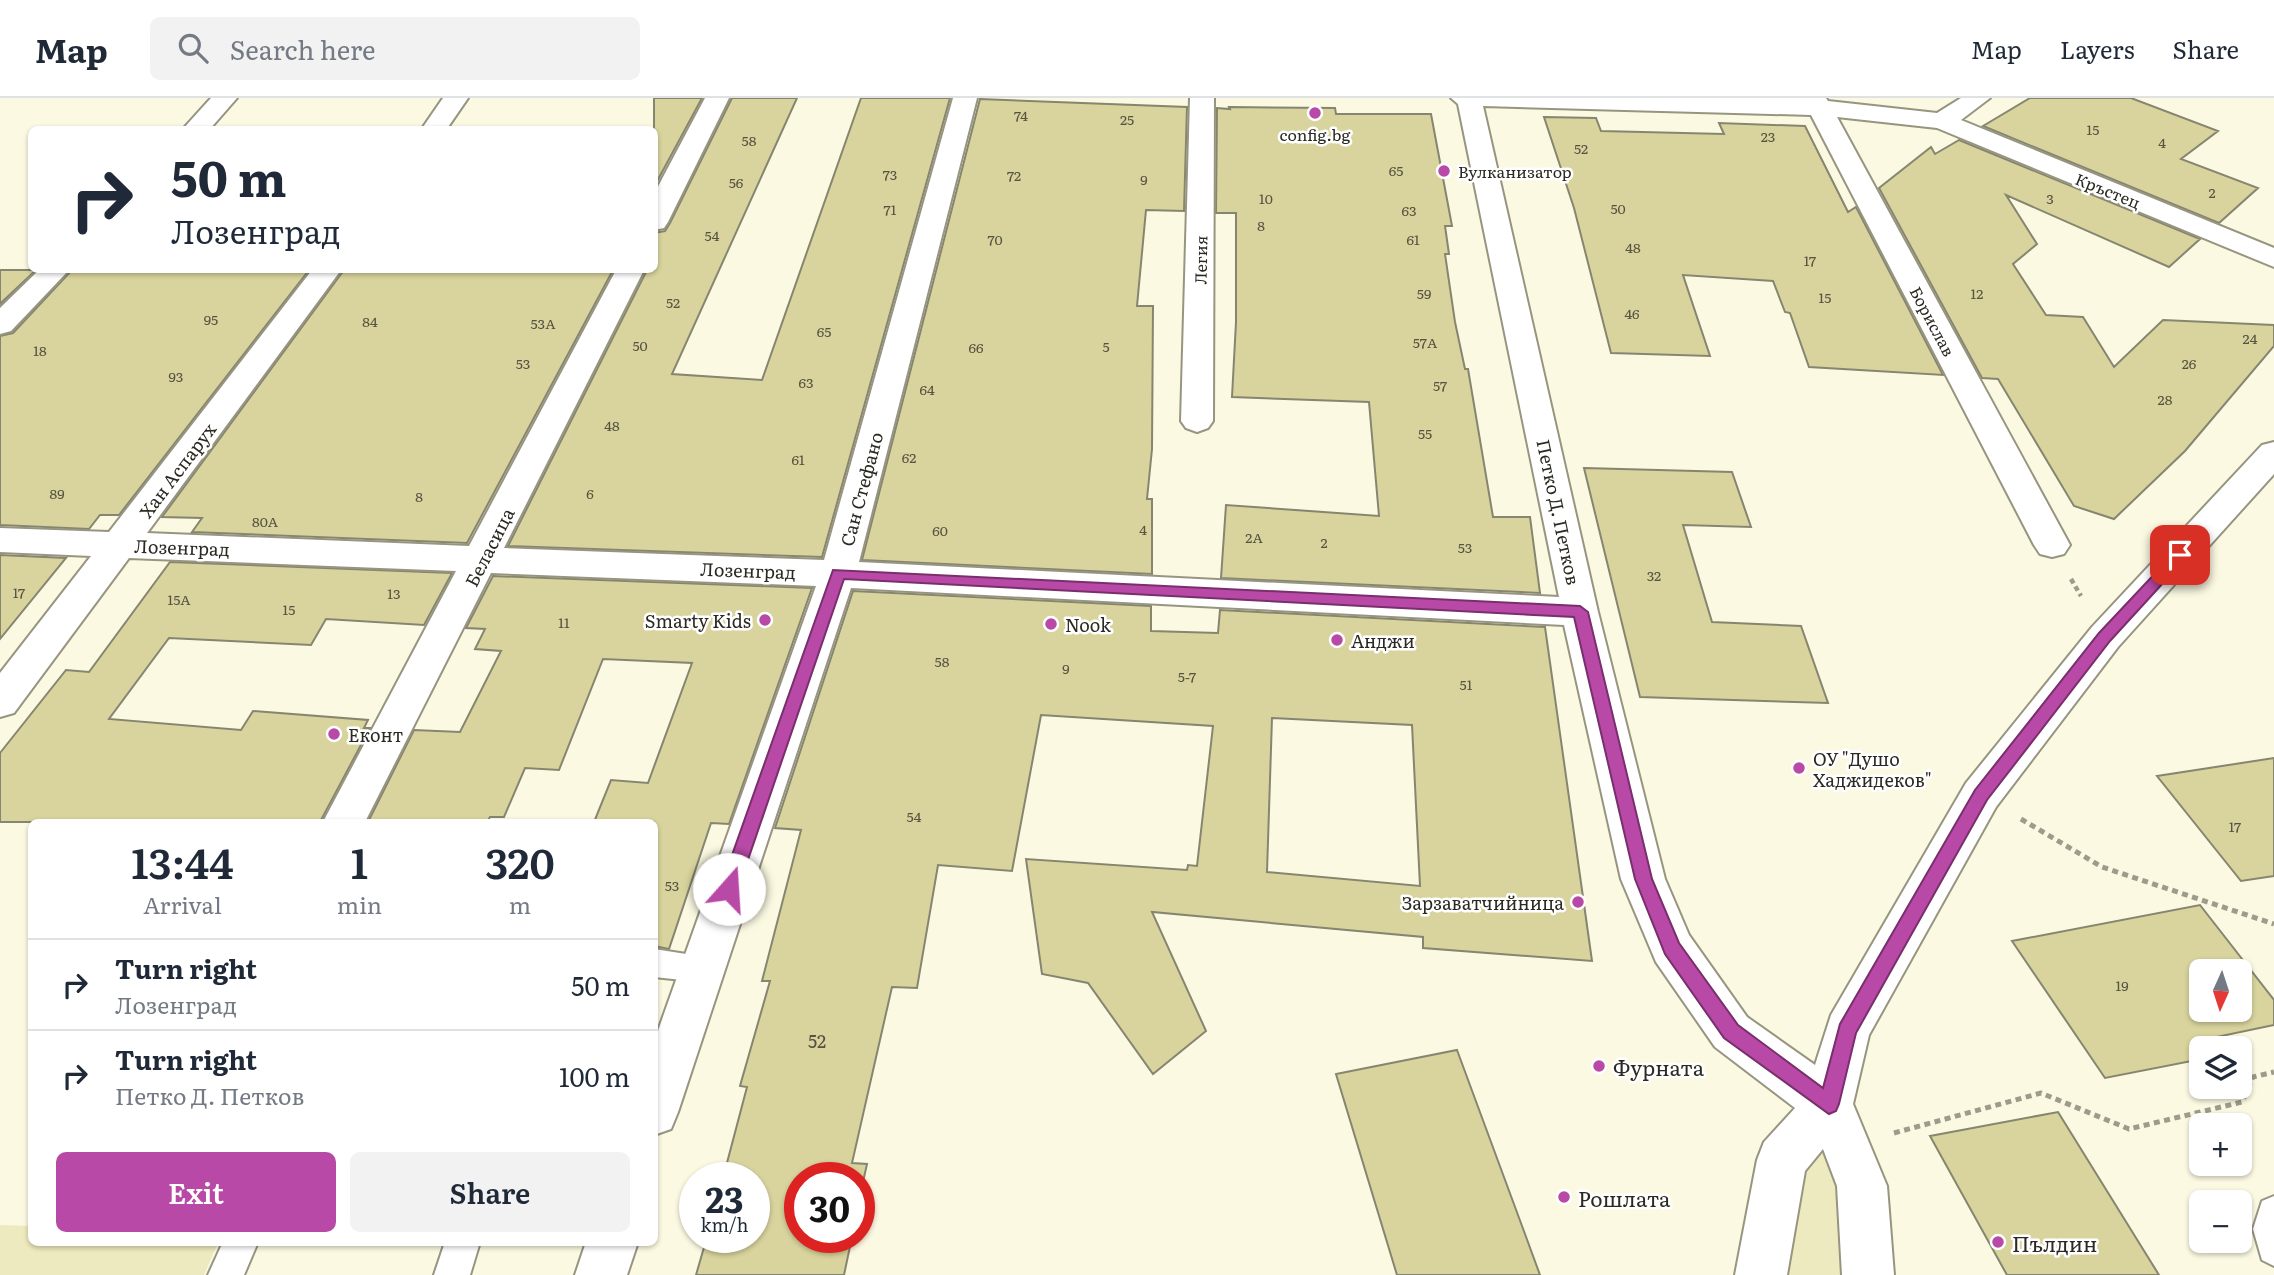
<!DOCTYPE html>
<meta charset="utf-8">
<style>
body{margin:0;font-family:Literata,serif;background:#f2f2f3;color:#1f2937;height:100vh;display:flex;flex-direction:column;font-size:26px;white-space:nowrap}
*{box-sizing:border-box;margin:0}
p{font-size:23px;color:#747a83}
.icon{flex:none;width:38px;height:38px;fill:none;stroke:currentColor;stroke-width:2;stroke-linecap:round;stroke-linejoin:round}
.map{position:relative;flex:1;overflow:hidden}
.side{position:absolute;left:28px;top:721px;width:630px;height:427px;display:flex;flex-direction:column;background:#fff;border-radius:10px;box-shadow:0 2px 5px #0004}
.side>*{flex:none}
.guide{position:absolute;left:28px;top:28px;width:630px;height:147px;border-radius:10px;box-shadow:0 2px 5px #0004;background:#fff;color:#1f2937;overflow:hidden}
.needle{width:46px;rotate:183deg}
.buttons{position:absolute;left:2189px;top:861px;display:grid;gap:14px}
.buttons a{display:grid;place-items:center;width:63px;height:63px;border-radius:10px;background:#fff;box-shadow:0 2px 5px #0004;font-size:35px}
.speed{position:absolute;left:679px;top:1064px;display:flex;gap:14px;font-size:35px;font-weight:700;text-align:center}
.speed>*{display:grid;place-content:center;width:91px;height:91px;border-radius:50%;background:#fff;box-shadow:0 2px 5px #0004;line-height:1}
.speed small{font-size:18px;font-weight:400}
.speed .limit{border:10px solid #d22;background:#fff;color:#111}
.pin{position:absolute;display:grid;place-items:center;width:60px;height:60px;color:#fff;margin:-30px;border-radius:14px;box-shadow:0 4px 10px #0006}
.me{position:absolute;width:77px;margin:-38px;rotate:19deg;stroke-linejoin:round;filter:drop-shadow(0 0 5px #0008)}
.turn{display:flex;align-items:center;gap:24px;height:147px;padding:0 28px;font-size:32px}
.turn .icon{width:91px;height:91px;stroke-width:2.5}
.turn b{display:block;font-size:49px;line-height:60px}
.eta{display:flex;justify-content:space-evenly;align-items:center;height:119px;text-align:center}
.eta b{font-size:42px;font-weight:600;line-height:49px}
.cta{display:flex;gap:14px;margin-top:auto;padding:14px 28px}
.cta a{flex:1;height:80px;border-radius:10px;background:#b949a6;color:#fff;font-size:28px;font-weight:600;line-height:80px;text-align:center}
.cta a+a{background:#f2f2f3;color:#1f2937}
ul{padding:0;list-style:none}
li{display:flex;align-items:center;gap:21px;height:91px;padding:0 28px;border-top:2px solid #e0e1e3}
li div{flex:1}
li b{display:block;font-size:26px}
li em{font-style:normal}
header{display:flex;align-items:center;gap:42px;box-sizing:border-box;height:98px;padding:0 35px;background:#fff;border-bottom:2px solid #e0e1e3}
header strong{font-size:33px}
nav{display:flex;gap:38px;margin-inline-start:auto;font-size:24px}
.search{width:490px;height:63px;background:#f2f2f3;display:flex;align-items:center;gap:18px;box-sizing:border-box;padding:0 24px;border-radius:10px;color:#747a83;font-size:26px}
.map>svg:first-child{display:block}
.green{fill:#edeabf}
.building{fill:#d9d49d;stroke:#868570;stroke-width:2;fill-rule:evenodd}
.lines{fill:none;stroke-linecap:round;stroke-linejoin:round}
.service-casing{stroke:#979580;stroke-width:4}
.minor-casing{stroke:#979580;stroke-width:4}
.path-far1{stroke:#9d9b8b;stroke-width:4.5;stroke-dasharray:5 3.5;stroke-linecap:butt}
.path{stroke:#9d9b8b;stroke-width:5;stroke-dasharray:6 4.5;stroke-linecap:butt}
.service{fill:#fff;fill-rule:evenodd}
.minor{fill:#fff;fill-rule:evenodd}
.route{fill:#b949a6;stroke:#782f6c;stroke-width:2}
.poi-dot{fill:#b949a6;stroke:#fff;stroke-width:2.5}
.labels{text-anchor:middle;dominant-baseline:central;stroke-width:5;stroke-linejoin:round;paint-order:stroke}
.number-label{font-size:14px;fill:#565441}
.far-poi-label{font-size:16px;fill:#2b2a22;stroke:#fff}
.far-street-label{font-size:16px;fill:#2b2a22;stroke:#fff}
.street-label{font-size:18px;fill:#2b2a22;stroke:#fff}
.poi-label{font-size:18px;fill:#2b2a22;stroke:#fff;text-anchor:start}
.near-number-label{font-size:18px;fill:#565441}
.near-poi-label{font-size:21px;fill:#2b2a22;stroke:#fff;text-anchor:start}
</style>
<header>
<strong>Map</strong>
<div class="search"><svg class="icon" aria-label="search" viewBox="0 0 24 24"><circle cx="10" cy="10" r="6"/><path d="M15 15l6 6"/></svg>Search here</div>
<nav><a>Map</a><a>Layers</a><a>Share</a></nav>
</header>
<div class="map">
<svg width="2274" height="1177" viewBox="0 0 2274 1177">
<rect width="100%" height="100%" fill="#fbf9e2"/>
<path class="green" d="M1825,1043L1842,1087L1848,1177H1788L1803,1075Z
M0,1127L31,1128L32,1144L218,1145L204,1177H0Z"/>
<path class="building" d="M654,0H702L654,89Z
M732,0H797L672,276L762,282L861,0H950L822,459L508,448L647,172H654V135L665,133L670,125Z
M2030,0H2131L2218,33L2181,61L2258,90L2219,125L1983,28Z
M980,1L1187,9L1184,113L1146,112L1137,208H1153L1152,351L1147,401H1152V476L862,462Z
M1229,9L1335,10L1336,16H1431L1452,128H1445L1449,156H1445L1455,224L1465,271H1468L1493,419H1530L1540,495L1221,480L1226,407L1379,418L1369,304L1232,299L1236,224V115H1216L1217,10L1230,11Z
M1544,19L1596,20L1601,33L1724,36L1719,25L1805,28L1848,114L1856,109L1943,277L1809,269L1790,215L1785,214L1773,183L1683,177L1710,258L1611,255L1574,110Z
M1959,42L2200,141L2169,169L2006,97L2037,146L2013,166L2046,217L2083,219L2114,269L2163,222L2274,227V248L2185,353L2114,421L2074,408L1998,281L1982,280L1879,90L1931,49L1935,56Z
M0,172H36L0,206Z
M72,172H309L119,417H100L89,431L0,427V238L13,235Z
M344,172H613L467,445L192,434L202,420L162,419Z
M1584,370L1732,374L1751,429L1683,427L1712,524L1801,528L1828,605L1640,599Z
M0,457L66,460L0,541Z
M170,464L452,475L424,527L326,521L311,547L169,540L109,621L241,632L253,613L368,622L364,630H370L320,724H0V655L66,572L89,574Z
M493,478L812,490L729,726L711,725L669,851L654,848V724H594L611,682L648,685L692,565L603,561L559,672L525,670L504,719H490L487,724H368L414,632L460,634L501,553L475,551L485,531L466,530Z
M853,493L1151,508V533L1218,535L1220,512L1545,529L1592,863L1423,850V839L1152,814L1206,933L1153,976L1088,885L1042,876L1026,761L1187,772L1188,767L1197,768L1213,628L1041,617L1012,773L938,767L917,890L892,889L852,1065L867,1066L859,1102V1080H800V1139H852L844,1177H696L707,1139H754V1080H723L747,989L740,988L770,883H762L801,732L775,730ZM1272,620L1412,627L1420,788L1267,774Z
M2274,660V778L2241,783L2157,678Z
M2200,807L2274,902V927L2202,942V961L2105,980L2012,843ZM2202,873H2240V912H2202Z
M1457,952L1525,1136L1540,1177H1397L1336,976Z
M2058,1014L2159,1177H2007L1930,1038Z"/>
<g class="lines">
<defs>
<path id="service" d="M654,851L712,860L716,870L712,880L701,884L654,879Z
M2274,1098V1168L2262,1162L2253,1131L2262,1103Z
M223,1144H258L244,1177H208Z
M445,1144H480L470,1177H434Z"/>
<path id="minor" d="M211,0H237L209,32H182Z
M443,0H468L446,32H421Z
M705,0H729L668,124L664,130L654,132V96Z
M953,0H977L859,464L1559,499L1458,6L1451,0H1826L1828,3L1937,15L1961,0H1990L1961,22L2274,150V169L1937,30L1837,19L2070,447L2064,456L2052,459L2040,456L2034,447L1811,17L1483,8L1598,514L1665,781L1689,837L1747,919L1815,967L1831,917L1966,685L2092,529L2262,347L2274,344V376L2118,549L1996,709L1869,937L1853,1006L1887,1088L1894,1177H1842L1837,1088L1823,1051L1805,1073L1787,1177H1735L1757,1062L1764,1044L1795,1010L1715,949L1656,864L1621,781L1564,527L851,490L678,1014L671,1031L654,1037V944L816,488L491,475L365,724H323L456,473L129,460L14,615L0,619V575L91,458L0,454V430L109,434L312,172H341L147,435L469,448L616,172H644L504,450L824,462Z
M1190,0H1214L1213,323L1208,330L1197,334L1186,330L1181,323Z
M39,172H69L11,233L0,236V210Z
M586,1144H638L627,1177H575Z"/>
</defs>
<use href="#service" class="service-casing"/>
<use href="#minor" class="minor-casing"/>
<path class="path-far1" d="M2071,481L2081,498"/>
<path class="path" d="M2021,721L2102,769L2274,826
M1894,1035L2041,995L2129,1031L2242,1004L2253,979L2274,974"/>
<use href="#service" class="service"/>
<use href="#minor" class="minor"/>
</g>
<path class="route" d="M2180,452L2185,454V461L2110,543L1987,702L1856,935L1839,1006L1836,1013L1829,1016L1724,940L1665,856L1635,781L1574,519L844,481L738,791L729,799L720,791L833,472L1580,508L1588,514L1652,781L1679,845L1738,927L1823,990L1840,926L1975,692L2099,535L2175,454Z"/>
<g class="poi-dot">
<circle cx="1315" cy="15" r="7"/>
<circle cx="1444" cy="73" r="7"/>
<circle cx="765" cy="522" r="7"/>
<circle cx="1051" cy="526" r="7"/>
<circle cx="1337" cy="542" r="7"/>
<circle cx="334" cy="636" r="7"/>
<circle cx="1799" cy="670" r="7"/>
<circle cx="1578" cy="804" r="7"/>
<circle cx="1599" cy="968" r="7"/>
<circle cx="1564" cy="1099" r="7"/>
<circle cx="1998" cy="1144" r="7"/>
</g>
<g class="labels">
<g class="number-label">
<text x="1021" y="17">74</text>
<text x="1127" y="21">25</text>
<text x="2093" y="31">15</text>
<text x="1768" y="38">23</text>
<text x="749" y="42">58</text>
<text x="2162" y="44">4</text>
<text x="1581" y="50">52</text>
<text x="1396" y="72">65</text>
<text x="890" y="76">73</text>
<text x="1014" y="77">72</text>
<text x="1144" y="81">9</text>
<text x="736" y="84">56</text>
<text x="2212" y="94">2</text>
<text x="1266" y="100">10</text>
<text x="2050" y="100">3</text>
<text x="1618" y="110">50</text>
<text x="890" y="111">71</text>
<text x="1409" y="112">63</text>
<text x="1261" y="127">8</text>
<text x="712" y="137">54</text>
<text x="995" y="141">70</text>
<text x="1413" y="141">61</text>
<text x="1633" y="149">48</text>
<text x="1810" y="162">17</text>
<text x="1424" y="195">59</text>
<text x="1977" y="195">12</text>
<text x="1825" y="199">15</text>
<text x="673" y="204">52</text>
<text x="1632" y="215">46</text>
<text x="211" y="221">95</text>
<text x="370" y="223">84</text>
<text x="543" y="225">53А</text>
<text x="824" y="233">65</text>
<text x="2250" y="240">24</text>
<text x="1425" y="244">57А</text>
<text x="640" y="247">50</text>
<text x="1106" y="248">5</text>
<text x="976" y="249">66</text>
<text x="40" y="252">18</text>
<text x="523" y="265">53</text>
<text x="2189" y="265">26</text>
<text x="176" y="278">93</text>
<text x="806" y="284">63</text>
<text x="1440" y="287">57</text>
<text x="927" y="291">64</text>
<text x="2165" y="301">28</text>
<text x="612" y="327">48</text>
<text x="1425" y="335">55</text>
<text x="909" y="359">62</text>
<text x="798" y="361">61</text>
<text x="57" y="395">89</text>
<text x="590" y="395">6</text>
<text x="419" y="398">8</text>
<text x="265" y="423">80А</text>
<text x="1143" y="431">4</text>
<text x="940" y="432">60</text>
<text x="1254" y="439">2А</text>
<text x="1324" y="444">2</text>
<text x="1465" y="449">53</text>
<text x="1654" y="477">32</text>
<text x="19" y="494">17</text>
<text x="394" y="495">13</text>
<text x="179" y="501">15А</text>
<text x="289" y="511">15</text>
<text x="564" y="524">11</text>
<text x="942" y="563">58</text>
<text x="1066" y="570">9</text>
<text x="1187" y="578">5-7</text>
<text x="1466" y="586">51</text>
<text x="914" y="718">54</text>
<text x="2235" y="728">17</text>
<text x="672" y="787">53</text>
<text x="2122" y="887">19</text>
</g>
<g class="far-poi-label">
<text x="1315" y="36">config.bg</text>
<text x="1458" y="73" text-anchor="start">Вулканизатор</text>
</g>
<g class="far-street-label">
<text transform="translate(2108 92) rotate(22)">Кръстец</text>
<text transform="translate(1200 162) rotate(-89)">Легия</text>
<text transform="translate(1933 223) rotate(62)">Борислав</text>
</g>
<g class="street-label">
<text transform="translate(177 372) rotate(-53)">Хан Аспарух</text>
<text transform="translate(861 391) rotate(-75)">Сан Стефано</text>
<text transform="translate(1559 414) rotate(78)">Петко Д. Петков</text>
<text transform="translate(182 449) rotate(2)">Лозенград</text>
<text transform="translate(489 449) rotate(-63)">Беласица</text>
<text transform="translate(748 472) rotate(2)">Лозенград</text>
</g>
<g class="poi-label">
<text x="751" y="522" text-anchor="end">Smarty Kids</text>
<text x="1065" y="526">Nook</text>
<text x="1351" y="542">Анджи</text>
<text x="348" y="636">Еконт</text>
<text x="1813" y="660">ОУ "Душо<tspan x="1813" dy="21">Хаджидеков"</tspan></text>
<text x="1564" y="804" text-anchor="end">Зарзаватчийница</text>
</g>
<g class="near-number-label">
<text x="817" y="942">52</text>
</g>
<g class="near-poi-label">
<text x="1613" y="968">Фурната</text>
<text x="1578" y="1099">Рошлата</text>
<text x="2012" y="1144">Пълдин</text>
</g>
</g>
</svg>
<div class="buttons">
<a><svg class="needle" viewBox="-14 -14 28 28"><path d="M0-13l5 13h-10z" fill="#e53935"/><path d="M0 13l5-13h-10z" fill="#747a83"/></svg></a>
<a><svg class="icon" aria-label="layers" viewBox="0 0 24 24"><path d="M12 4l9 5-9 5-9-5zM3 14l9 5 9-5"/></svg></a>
<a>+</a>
<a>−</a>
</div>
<div class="speed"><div>23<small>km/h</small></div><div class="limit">30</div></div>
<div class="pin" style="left:2180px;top:457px;background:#d93025"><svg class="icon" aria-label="arrive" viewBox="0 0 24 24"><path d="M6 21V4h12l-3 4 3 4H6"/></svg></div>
<svg class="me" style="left:729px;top:791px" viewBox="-20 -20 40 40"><circle r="19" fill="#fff"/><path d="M0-13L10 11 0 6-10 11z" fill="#b949a6"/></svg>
<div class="guide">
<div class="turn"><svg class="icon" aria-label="right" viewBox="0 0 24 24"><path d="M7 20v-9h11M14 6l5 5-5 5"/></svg><div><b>50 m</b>Лозенград</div></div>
</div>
<section class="side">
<div class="eta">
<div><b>13:44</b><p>Arrival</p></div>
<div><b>1</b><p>min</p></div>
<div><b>320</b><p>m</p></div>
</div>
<ul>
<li><svg class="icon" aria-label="right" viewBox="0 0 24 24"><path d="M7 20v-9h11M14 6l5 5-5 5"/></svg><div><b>Turn right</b><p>Лозенград</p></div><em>50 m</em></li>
<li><svg class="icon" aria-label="right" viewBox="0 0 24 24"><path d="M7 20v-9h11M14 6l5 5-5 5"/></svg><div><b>Turn right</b><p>Петко Д. Петков</p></div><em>100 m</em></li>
</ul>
<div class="cta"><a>Exit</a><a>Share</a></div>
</section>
</div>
